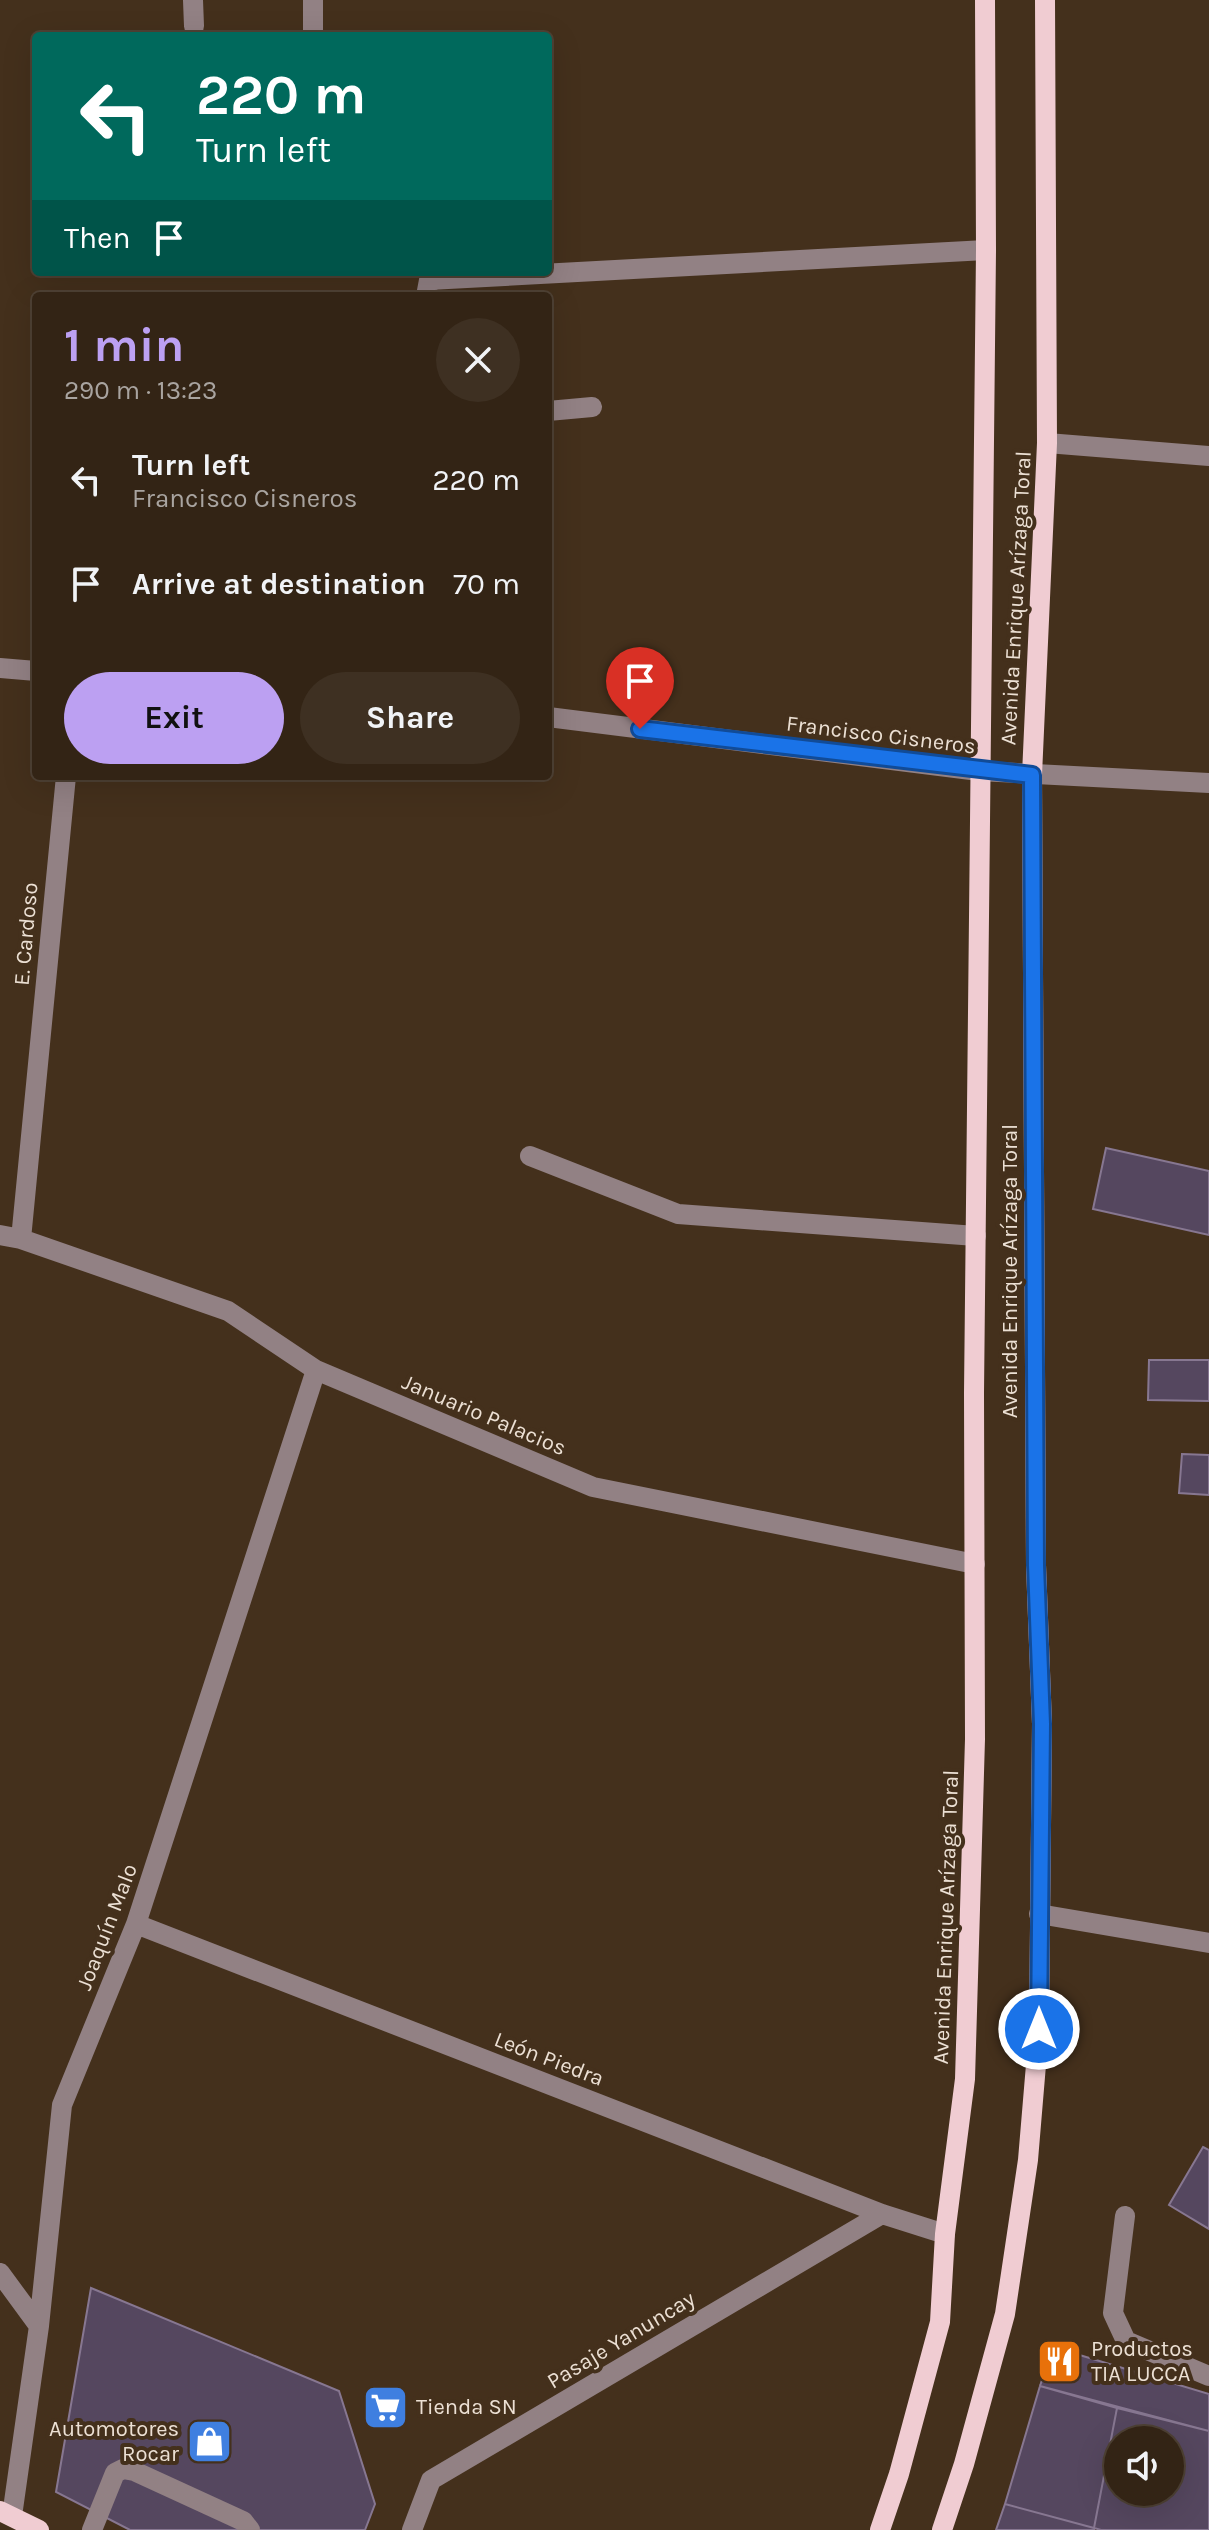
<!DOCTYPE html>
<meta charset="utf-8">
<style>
body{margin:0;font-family:Karla,sans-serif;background:#3e3022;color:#f1f3f6;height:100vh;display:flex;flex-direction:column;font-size:30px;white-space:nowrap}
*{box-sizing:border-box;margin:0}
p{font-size:26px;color:#a9a4a0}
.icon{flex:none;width:44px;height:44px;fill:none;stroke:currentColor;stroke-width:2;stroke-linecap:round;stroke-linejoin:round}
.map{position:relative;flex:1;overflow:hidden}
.side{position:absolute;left:32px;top:292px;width:520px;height:488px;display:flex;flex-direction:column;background:#332415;border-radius:8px;box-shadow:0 8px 32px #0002,0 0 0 2px #4e4134}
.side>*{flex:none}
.hud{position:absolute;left:32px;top:32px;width:520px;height:244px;border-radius:8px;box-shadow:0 8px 32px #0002,0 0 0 2px #4e4134;background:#00695c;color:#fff;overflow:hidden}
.tools{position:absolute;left:1104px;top:2426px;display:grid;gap:16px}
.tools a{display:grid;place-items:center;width:80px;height:80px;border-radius:50%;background:#332415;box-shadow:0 8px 32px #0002,0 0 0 2px #4e4134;font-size:40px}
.pin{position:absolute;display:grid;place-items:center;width:68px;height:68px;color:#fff;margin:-82px -34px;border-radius:50% 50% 50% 0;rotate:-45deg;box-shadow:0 0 8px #0007}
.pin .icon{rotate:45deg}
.me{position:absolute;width:88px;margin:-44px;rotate:0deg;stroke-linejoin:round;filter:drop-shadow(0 0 6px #0008)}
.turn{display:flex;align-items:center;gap:28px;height:168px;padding:0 32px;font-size:36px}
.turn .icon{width:104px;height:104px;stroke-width:2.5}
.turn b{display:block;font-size:56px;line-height:68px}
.then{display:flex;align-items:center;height:76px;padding:0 32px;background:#0003;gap:16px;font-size:30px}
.round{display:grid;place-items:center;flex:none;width:84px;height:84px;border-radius:42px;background:#3e3022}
.overview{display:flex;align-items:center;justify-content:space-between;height:136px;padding:0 32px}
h1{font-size:48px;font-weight:700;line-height:60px;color:#bca0f2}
.cta{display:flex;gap:16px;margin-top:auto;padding:16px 32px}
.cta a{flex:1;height:92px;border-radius:48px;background:#bca0f2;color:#111;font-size:32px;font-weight:700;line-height:92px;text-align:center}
.cta a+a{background:#3e3022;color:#f1f3f6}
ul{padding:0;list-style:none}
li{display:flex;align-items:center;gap:24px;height:104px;padding:0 32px}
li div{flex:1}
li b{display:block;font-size:30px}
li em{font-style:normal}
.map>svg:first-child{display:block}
.building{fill:#55475f;stroke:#877791;stroke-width:2;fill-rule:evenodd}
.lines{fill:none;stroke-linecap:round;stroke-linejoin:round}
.minor{stroke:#928184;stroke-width:20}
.major{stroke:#f0ccd2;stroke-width:20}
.route-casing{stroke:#114b97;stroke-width:20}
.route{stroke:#1a73e8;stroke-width:14}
.labels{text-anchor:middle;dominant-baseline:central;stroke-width:8;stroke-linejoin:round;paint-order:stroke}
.street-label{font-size:22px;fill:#ece0d4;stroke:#44301c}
.poi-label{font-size:22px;fill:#ece0d4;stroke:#44301c;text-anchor:start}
</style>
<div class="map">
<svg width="1209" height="2530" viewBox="0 0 1209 2530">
<rect width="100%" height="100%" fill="#44301c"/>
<path class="building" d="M1106,1148L1209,1171V1235L1093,1209Z
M1149,1360H1209V1401L1148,1400Z
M1182,1454L1209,1455V1495L1179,1493Z
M1203,2147L1209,2150V2229L1169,2205Z
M91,2288L339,2391L375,2504L365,2530H130L56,2492Z
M1053,2347L1209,2394V2431L1040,2386Z
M1040,2386L1117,2408L1094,2528L1005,2504Z
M1117,2408L1209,2431V2530H1101L1094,2528ZM1118,2440H1170V2492H1118Z
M1005,2504L1094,2528V2530H996Z"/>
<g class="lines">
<path class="minor" d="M193,0L194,26
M313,0V36
M426,296L429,280L986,250
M548,411L592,407
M1047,443L1209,456
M0,668L36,671
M548,717L979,771L1209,783
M530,1156L678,1214L976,1236
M0,1235L21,1239L228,1311L316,1370L593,1487L975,1564
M21,1239L66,776
M1039,1914L1209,1943
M136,1924L882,2214L945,2234
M1125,2216L1113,2313L1126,2341L1209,2376
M0,2273L39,2326
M12,2516L39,2326L62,2105L136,1924L316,1370
M92,2530L115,2473L123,2469L134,2471L243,2521L250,2530
M412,2530L431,2480L882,2214"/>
<path class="major" d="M0,2511L39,2530
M880,2530L899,2474L940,2322L945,2234L965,2079L975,1739L974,1393L986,250L985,0
M942,2530L964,2464L1005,2314L1028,2160L1039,2029L1042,1724L1036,1565L1032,775L1047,443L1045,0"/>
</g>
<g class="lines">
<defs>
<path id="route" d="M640,729L1032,775L1036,1565L1042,1724L1039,2029"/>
</defs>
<use href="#route" class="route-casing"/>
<use href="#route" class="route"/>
</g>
<defs>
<symbol id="restaurant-square" viewBox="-11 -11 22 22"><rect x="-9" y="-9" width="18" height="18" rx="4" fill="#e8710a" stroke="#44301c"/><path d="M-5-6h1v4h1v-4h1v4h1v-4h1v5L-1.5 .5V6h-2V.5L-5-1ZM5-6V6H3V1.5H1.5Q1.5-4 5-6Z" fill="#fff"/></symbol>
<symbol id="supermarket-square" viewBox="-11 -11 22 22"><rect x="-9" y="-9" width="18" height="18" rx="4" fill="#3f7fe0" stroke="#44301c"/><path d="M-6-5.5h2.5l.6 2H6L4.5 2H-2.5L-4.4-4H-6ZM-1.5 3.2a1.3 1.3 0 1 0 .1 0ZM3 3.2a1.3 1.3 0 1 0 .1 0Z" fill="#fff"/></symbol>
<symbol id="shop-square" viewBox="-11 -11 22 22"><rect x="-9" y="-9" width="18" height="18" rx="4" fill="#3f7fe0" stroke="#44301c"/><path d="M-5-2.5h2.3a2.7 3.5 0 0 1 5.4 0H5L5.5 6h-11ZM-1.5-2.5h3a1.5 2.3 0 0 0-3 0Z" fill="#fff"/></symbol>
</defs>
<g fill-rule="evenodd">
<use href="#restaurant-square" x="1034" y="2336" width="51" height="51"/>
<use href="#supermarket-square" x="360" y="2382" width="51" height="51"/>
<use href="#shop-square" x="184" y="2416" width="51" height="51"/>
</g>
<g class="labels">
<g class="street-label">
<text transform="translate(1016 598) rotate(-87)">Avenida Enrique Arízaga Toral</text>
<text transform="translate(881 735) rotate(7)">Francisco Cisneros</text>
<text transform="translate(26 934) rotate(-85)">E. Cardoso</text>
<text transform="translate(1010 1271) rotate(-90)">Avenida Enrique Arízaga Toral</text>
<text transform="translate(484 1415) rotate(23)">Januario Palacios</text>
<text transform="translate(946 1917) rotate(-88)">Avenida Enrique Arízaga Toral</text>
<text transform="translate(107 1927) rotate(-69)">Joaquín Malo</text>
<text transform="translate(549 2059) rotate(21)">León Piedra</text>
<text transform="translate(621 2340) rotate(-31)">Pasaje Yanuncay</text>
</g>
<g class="poi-label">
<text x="1091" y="2349">Productos<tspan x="1091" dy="25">TIA LUCCA</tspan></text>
<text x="416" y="2407">Tienda SN</text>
<text x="179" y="2429" text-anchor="end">Automotores<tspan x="179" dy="25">Rocar</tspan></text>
</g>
</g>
</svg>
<div class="tools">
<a><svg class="icon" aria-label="sound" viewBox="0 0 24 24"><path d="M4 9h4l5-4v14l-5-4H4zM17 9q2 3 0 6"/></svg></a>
</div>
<div class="pin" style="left:640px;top:729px;background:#d93025"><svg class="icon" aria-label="arrive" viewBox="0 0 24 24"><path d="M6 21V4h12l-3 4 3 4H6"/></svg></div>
<svg class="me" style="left:1039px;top:2029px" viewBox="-20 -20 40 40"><circle r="17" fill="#1a73e8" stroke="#fff" stroke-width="3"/><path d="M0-11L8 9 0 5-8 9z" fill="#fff"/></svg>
<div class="hud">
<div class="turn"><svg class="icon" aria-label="left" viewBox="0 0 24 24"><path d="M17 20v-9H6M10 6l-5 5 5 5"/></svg><div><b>220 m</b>Turn left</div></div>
<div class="then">Then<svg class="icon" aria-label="arrive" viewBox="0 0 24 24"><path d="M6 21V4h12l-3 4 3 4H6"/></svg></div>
</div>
<section class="side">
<div class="overview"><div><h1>1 min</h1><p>290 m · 13:23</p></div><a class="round"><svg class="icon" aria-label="close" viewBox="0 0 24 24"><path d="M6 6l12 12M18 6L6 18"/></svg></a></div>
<ul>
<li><svg class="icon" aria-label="left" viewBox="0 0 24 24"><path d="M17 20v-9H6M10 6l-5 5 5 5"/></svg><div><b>Turn left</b><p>Francisco Cisneros</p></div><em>220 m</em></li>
<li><svg class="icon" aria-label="arrive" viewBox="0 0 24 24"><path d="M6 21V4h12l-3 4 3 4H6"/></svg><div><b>Arrive at destination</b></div><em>70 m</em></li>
</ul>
<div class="cta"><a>Exit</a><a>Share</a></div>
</section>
</div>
